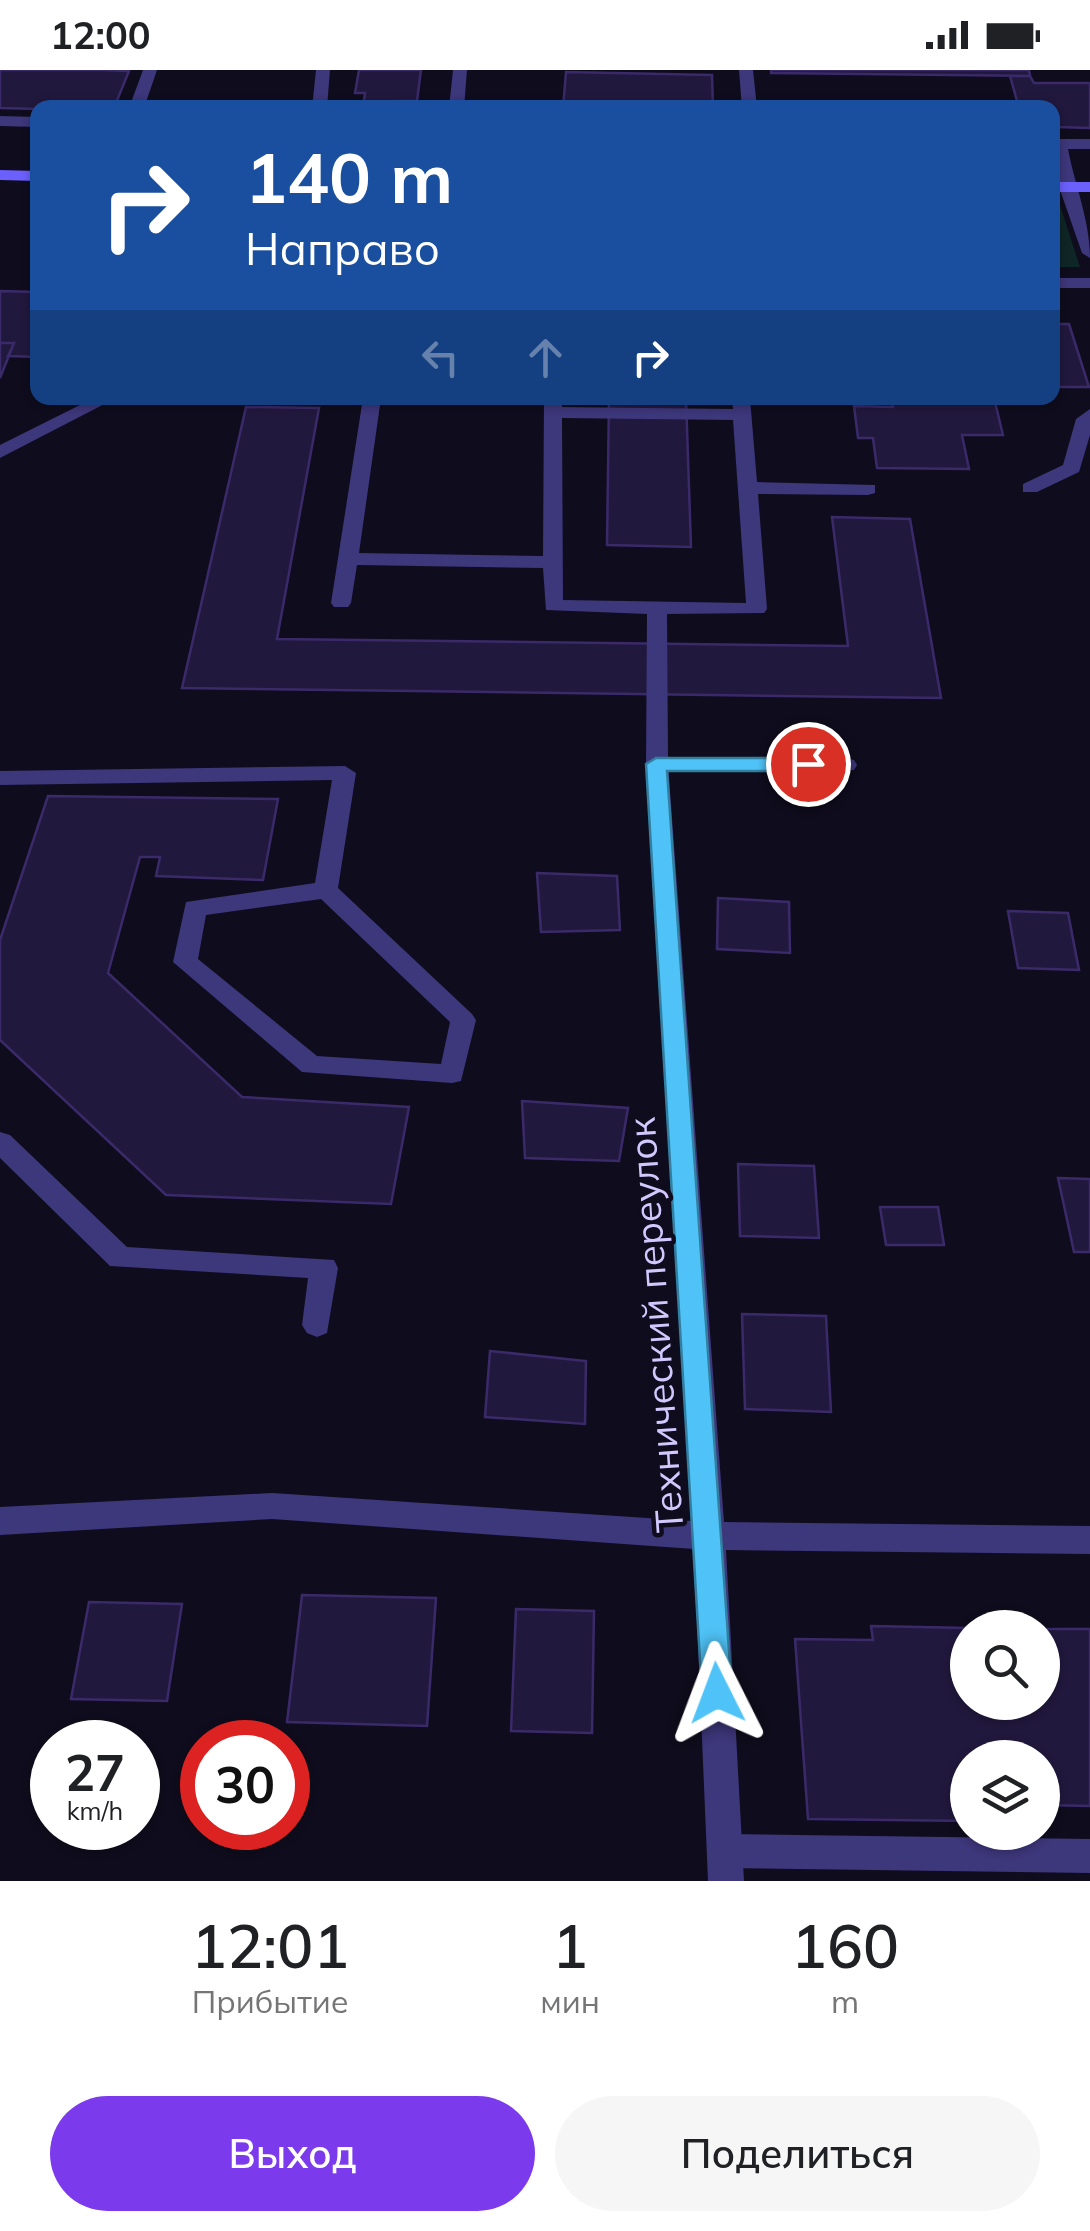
<!DOCTYPE html>
<html lang="ru">
<meta charset="utf-8">
<style>
body{margin:0;font-family:Mulish,sans-serif;background:#f6f6f6;color:#202124;height:100vh;display:flex;flex-direction:column;font-size:38px;white-space:nowrap}
*{box-sizing:border-box;margin:0}
p{font-size:32px;color:#757577}
.icon{flex:none;width:55px;height:55px;fill:none;stroke:currentColor;stroke-width:2;stroke-linecap:round;stroke-linejoin:round}
.map{position:relative;height:1811px;overflow:hidden}
.details{display:flex;flex-direction:column;background:#fff;flex:1}
.details>*{flex:none}
.hud{position:absolute;left:30px;top:30px;width:1030px;height:305px;border-radius:20px;box-shadow:0 2px 8px #0004;background:#1a4fa0;color:#fff;overflow:hidden}
.fabs{position:absolute;left:950px;top:1540px;display:grid;gap:20px}
.fabs a{display:grid;place-items:center;width:110px;height:110px;border-radius:50%;background:#fff;box-shadow:0 2px 8px #0004;font-size:50px}
.speed{position:absolute;left:30px;top:1650px;display:flex;gap:20px;font-size:50px;font-weight:700;text-align:center}
.speed>*{display:grid;place-content:center;width:130px;height:130px;border-radius:50%;background:#fff;box-shadow:0 2px 8px #0004;line-height:1}
.speed small{font-size:25px;font-weight:400}
.speed .limit{border:15px solid #d22;background:#fff;color:#111}
.pin{position:absolute;display:grid;place-items:center;width:85px;height:85px;color:#fff;margin:-42px;border:5px solid #fff;border-radius:50%;box-shadow:0 2px 10px #0007}
.me{position:absolute;width:110px;margin:-55px;rotate:357deg;stroke-linejoin:round;filter:drop-shadow(0 0 8px #0008)}
.turn{display:flex;align-items:center;gap:35px;height:210px;padding:0 50px;font-size:45px}
.turn .icon{width:130px;height:130px;stroke-width:2.5}
.turn b{display:block;font-size:70px;line-height:85px}
.lanes{display:flex;align-items:center;height:95px;padding:0 50px;background:#0003;justify-content:center;gap:50px;direction:ltr}
.lanes .off{opacity:.35}
.eta{display:flex;justify-content:space-evenly;align-items:center;height:170px;text-align:center}
.eta b{font-size:60px;font-weight:600;line-height:70px}
.action{display:flex;gap:20px;margin-top:auto;padding:20px 50px}
.action a{flex:1;height:115px;border-radius:60px;background:#7c3aed;color:#fff;font-size:40px;font-weight:600;line-height:115px;text-align:center}
.action a+a{background:#f6f6f6;color:#202124}
.status{display:flex;justify-content:space-between;align-items:center;height:70px;padding:0 50px;background:#fff;direction:ltr}
.status svg{height:28px;fill:currentColor}
.map>svg:first-child{display:block}
.green{fill:#0f2626}
.building{fill:#21183d;stroke:#3a2a69;stroke-width:2.5}
.lines{fill:none;stroke-linecap:round;stroke-linejoin:round}
.service{fill:#3d377b;fill-rule:evenodd}
.minor{fill:#3d377b;fill-rule:evenodd}
.secondary{fill:#6c60fd;fill-rule:evenodd}
.route{fill:#4fc3f7;stroke:#337fa1;stroke-width:2.5}
.labels{text-anchor:middle;dominant-baseline:central;stroke-width:9;stroke-linejoin:round;paint-order:stroke}
.street-label{font-size:38px;fill:#d1c8fe;stroke:#0f0c1d}
</style>
<div class="status"><b>12:00</b><svg viewBox="0 0 49 12"><path d="M0 12V9h3v3zM5 12V6h3v6zM10 12V3h3v9zM15 12V0h3v12zM26 1h20v11H26zM47 4h2v5h-2z"/></svg></div>
<div class="map">
<svg width="1090" height="1811" viewBox="0 0 1090 1811">
<rect width="100%" height="100%" fill="#0f0c1d"/>
<path class="green" d="M1053,135H1060L1080,197H1053Z"/>
<path class="building" d="M0,0H102L129,1L114,38L38,39L0,38Z
M359,0H421L417,31H395L394,38H363L365,23H355Z
M771,0H1029L1030,6L771,3Z
M566,2L712,5L713,38H563Z
M1010,6H1030L1034,13H1090V58L1058,57L1052,49V38H1019Z
M0,221L38,222V287L8,286L14,273H0Z
M1052,254H1069L1089,317H1052Z
M0,273H14L0,308Z
M609,328H686L691,477L607,475Z
M891,328H994L1003,365H962L969,399L877,398L873,368H858L854,336L893,337Z
M246,337L319,338L277,569L848,576L832,447L910,449L941,628L182,618Z
M48,726L278,729L263,810L156,806L160,787H140L108,903L242,1027L409,1037L391,1134L166,1125L0,970V870Z
M537,803L617,806L620,860L541,862Z
M718,828L789,832L790,883L717,879Z
M1008,841L1068,843L1079,900L1018,898Z
M522,1031L628,1038L619,1091L525,1088Z
M738,1094L814,1096L819,1168L740,1166Z
M1058,1108L1090,1109V1182H1074Z
M880,1137H938L944,1175H886Z
M742,1244L826,1246L831,1342L745,1339Z
M490,1281L586,1291L585,1354L485,1347Z
M302,1525L436,1528L427,1656L287,1652Z
M89,1532L182,1534L167,1631L71,1629Z
M516,1539L594,1541L592,1663L511,1661Z
M871,1556L968,1558V1632H1042V1559H1090V1736L1042,1735V1688H968V1751L808,1749L795,1569L873,1570Z"/>
<g class="lines">
<path class="service" d="M143,0H157L144,38H129Z
M316,0H330L327,38H312Z
M453,0H467L464,38H449Z
M739,0H753L757,38H742Z
M0,46L38,47V57L0,56Z
M1052,69H1090V79H1068C1075,116 1090,150 1090,188L1082,183L1059,117Z
M1052,208H1090V218H1052Z
M94,328H116L0,388V375Z
M363,328H381L359,483L543,486L544,328H562V337L733,339L732,328H750L757,412L875,415V423L868,425L758,424L767,539L764,543L667,544L668,687L846,688L854,690L857,695L854,700L649,699L646,694L647,544L546,540L543,498L357,495L351,533L348,537H334L331,533ZM562,348L733,350L746,533L563,530Z
M1090,339V365L1079,402L1037,422H1023V414L1063,395L1076,349Z
M345,696L356,703L338,818L472,944L476,950L461,1011L452,1013L302,1002L173,892L186,832L315,813L332,710L0,715V701ZM321,829L450,952L441,994L317,986L198,889L206,845Z
M0,1062L10,1065L127,1177L334,1190L338,1198L327,1263L317,1267L307,1263L302,1255L308,1208L110,1196L0,1088Z
M725,1764L1090,1769V1803L725,1798L713,1793L707,1781L713,1769Z"/>
<path class="minor" d="M657,687L668,694L724,1452L1090,1456V1484L726,1480L744,1811H708L694,1479L272,1449L0,1465V1437L272,1423L692,1451L646,694Z"/>
<path class="secondary" d="M0,100L38,101V111L0,110Z
M1052,112H1090V122H1052Z"/>
</g>
<path class="route" d="M656,688H808L818,694L808,701H667L732,1623L728,1633L717,1637L707,1633L702,1623L646,694Z"/>
<g class="labels">
<g class="street-label">
<text transform="translate(655 1255) rotate(-94)">Технический переулок</text>
</g>
</g>
</svg>
<div class="fabs">
<a><svg class="icon" aria-label="search" viewBox="0 0 24 24"><circle cx="10" cy="10" r="6"/><path d="M15 15l6 6"/></svg></a>
<a><svg class="icon" aria-label="layers" viewBox="0 0 24 24"><path d="M12 4l9 5-9 5-9-5zM3 14l9 5 9-5"/></svg></a>
</div>
<div class="speed"><div>27<small>km/h</small></div><div class="limit">30</div></div>
<div class="pin" style="left:808px;top:694px;background:#d93025"><svg class="icon" aria-label="arrive" viewBox="0 0 24 24"><path d="M6 21V4h12l-3 4 3 4H6"/></svg></div>
<svg class="me" style="left:717px;top:1623px" viewBox="-20 -20 40 40"><path d="M0-17L14 15 0 8-14 15z" fill="#4fc3f7" stroke="#fff" stroke-width="4"/></svg>
<div class="hud">
<div class="turn"><svg class="icon" aria-label="right" viewBox="0 0 24 24"><path d="M7 20v-9h11M14 6l5 5-5 5"/></svg><div><b>140 m</b>Направо</div></div>
<div class="lanes"><svg class="icon off" aria-label="left" viewBox="0 0 24 24"><path d="M17 20v-9H6M10 6l-5 5 5 5"/></svg><svg class="icon off" aria-label="ahead" viewBox="0 0 24 24"><path d="M12 20V5M6 11l6-6 6 6"/></svg><svg class="icon" aria-label="right" viewBox="0 0 24 24"><path d="M7 20v-9h11M14 6l5 5-5 5"/></svg></div>
</div>
</div>
<section class="details">
<div class="eta">
<div><b>12:01</b><p>Прибытие</p></div>
<div><b>1</b><p>мин</p></div>
<div><b>160</b><p>m</p></div>
</div>
<div class="action"><a>Выход</a><a>Поделиться</a></div>
</section>
